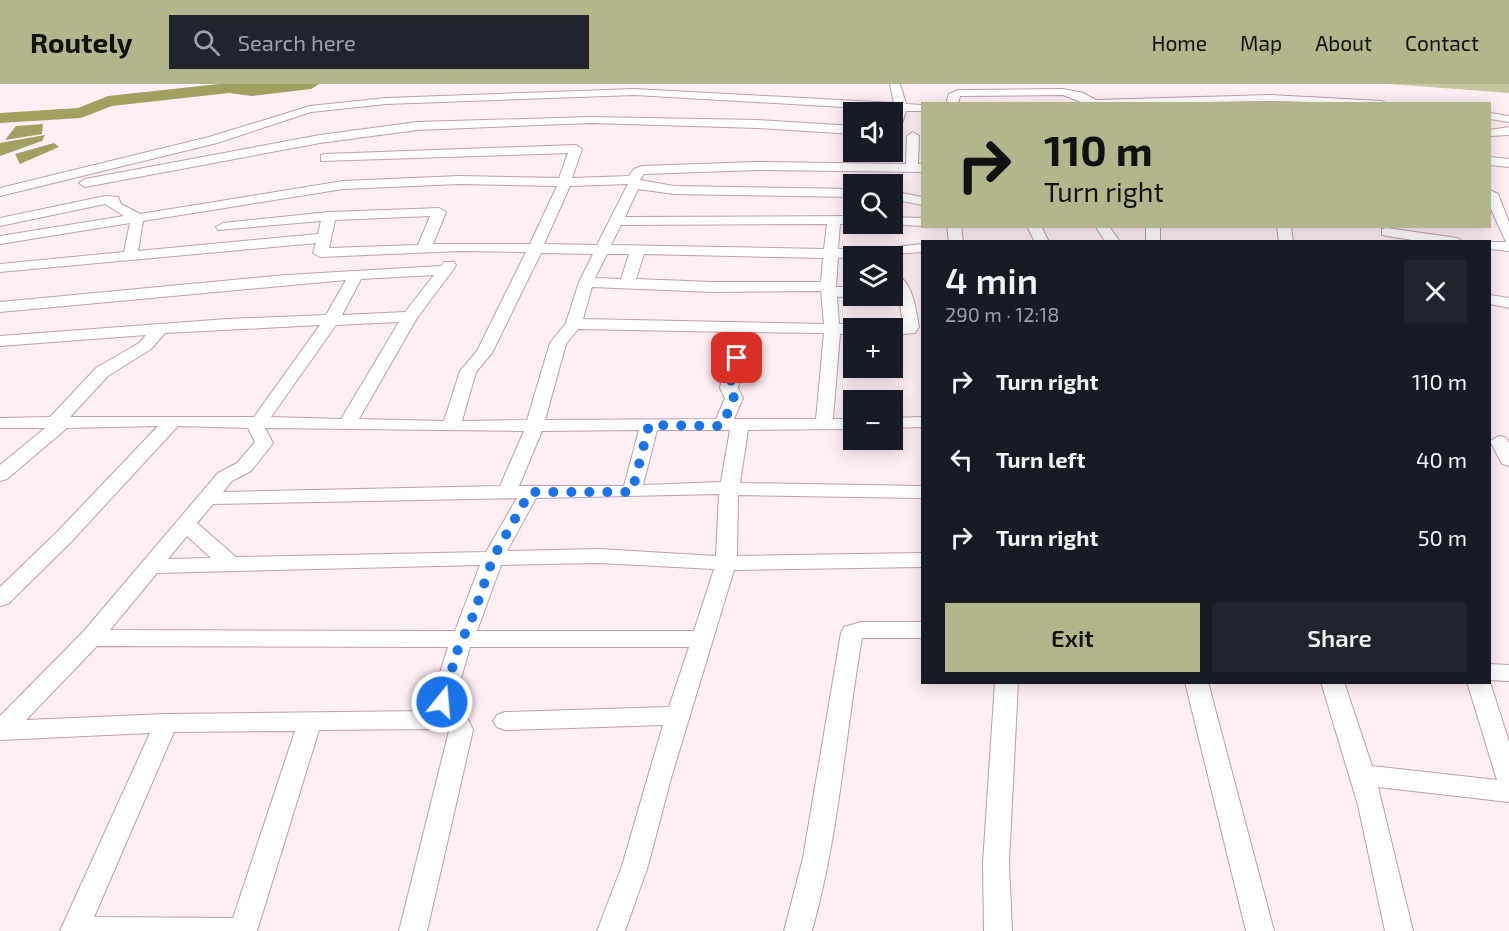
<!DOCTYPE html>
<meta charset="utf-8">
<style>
body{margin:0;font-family:"Exo 2",sans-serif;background:#20242c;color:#f1f3f6;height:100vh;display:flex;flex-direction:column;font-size:22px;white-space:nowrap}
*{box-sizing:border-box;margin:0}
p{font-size:20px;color:#9ea1a6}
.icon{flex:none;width:33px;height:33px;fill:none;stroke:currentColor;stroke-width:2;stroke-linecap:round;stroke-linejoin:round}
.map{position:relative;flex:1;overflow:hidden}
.panel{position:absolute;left:921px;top:156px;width:570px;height:444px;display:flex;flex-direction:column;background:#171b24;border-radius:0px;box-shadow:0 3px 15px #0003}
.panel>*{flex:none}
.guide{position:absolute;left:921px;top:18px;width:570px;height:126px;border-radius:0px;box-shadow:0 3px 15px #0003;background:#b3b58a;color:#111;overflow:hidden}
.buttons{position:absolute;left:843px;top:18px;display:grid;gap:12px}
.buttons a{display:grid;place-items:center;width:60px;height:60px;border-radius:0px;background:#171b24;box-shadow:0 3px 15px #0003;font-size:30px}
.pin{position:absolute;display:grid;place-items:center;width:51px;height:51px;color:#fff;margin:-26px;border-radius:12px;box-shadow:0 3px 9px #0006}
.me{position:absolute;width:66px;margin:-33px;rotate:17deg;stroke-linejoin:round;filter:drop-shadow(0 0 4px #0008)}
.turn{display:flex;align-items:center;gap:21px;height:126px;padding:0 24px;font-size:27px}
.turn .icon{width:78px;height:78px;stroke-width:2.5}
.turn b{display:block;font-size:42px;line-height:51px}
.round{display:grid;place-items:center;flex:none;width:63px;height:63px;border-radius:0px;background:#20242c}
.summary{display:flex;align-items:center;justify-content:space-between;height:102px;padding:0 24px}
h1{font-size:36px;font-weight:600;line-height:45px}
.button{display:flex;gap:12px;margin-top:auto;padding:12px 24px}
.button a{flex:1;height:69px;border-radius:0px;background:#b3b58a;color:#111;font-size:24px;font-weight:600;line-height:69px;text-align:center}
.button a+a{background:#20242c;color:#f1f3f6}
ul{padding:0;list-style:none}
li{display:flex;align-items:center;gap:18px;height:78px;padding:0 24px}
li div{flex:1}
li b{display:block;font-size:22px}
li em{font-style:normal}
header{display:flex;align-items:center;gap:36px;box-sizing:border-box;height:84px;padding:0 30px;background:#b3b58a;color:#111}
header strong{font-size:28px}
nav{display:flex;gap:33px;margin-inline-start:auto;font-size:21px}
.search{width:420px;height:54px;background:#20242c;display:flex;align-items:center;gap:15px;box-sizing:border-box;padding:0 21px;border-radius:0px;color:#9ea1a6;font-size:22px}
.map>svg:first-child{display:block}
.green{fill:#c5c89e}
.water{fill:#9ea160}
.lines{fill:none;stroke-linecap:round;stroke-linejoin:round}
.river{fill:#9ea160;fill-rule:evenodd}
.minor-casing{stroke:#bf9dac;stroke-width:2}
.minor{fill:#fff;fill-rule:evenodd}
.route{stroke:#1a73e8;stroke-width:10;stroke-dasharray:0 18}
</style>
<header>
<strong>Routely</strong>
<div class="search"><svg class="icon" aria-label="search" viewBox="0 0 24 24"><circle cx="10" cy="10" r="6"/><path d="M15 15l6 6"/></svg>Search here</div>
<nav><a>Home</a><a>Map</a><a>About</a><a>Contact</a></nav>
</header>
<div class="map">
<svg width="1509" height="847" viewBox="0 0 1509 847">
<rect width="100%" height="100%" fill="#feeff5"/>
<path class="green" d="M1390,0H1509V9Z"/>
<path class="water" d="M43,40L42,50L5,56L16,42Z
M45,51L42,57L0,72V59Z
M54,59L59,63L20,80L15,70Z"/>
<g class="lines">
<path class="river" d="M219,0H319L311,5L252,12L229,9L112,22L81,34L0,39V29L78,24L108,12Z"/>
<defs>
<path id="minor" d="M890,0H900L906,20L922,21V27H906L899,49L893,53L894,26L635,11L386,20L311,28L217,59L0,112V104L209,53L310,22L386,14L635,5L894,19Z
M1063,5L1083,9L1096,16L1270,11L1382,17L1387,20L1270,17L1086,20L1063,11L960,12L958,20H946L949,10L958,6Z
M1490,29L1509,32V38L1490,35Z
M591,33L758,36L854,42V50L758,44L591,39L417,46L320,59L85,103L79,99L85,95L320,51L417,38Z
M1509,43V51L1490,52V46Z
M913,48L919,52L918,80H922V88L756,86L644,90L640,96L674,102L854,105V113L674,110L638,105L625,133L854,132V140H856H840L838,165L870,166L922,160V168L838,174L836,203H854V212H858L837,213L839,240H854L862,244H854V250H840L833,335H854V345L748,346L740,399L922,402V414L738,411L737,472L922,469V483L734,486L671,694L648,782L625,847H597L622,782L663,641L505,646L497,643L493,637L497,631L505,628L669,623L689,563H470L451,629L467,633L473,646L427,847H399L449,647L437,645L319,646L257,847H60L150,649L0,656V632L83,548L218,389L237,379L255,358L248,344L178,342L71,458L8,520L0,522V503L57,448L158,342L67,344L7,395L0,397V381L45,344H0V334L50,333L96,284L139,259L146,251L0,262V252L227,235L326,231L346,196L0,228V218L286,191L441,182L444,178H454L456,181L453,186L417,234L359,335L444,337L460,287L477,267L526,168L460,167L320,173L313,169L316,159L0,188V180L124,168L130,139L0,160V152L124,132L105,120L0,142V134L105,112L118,113L121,120L140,130L343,97L459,92L559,94L568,69L321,77V71L325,70L576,61L582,65L572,94L629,92L634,85L642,82L756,78L906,80L907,52ZM459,100L557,102L530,160H433L446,128L439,124L329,128L223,139L216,143L218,146L321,137L318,150L138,167L143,137L343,105ZM628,100L597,161L544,160L570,102ZM430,132L418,161L329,164L335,136ZM827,140L824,165L611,161L621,141ZM541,169L593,170L579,198L566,239L550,259L527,336L462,337L476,288L492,269ZM607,170H629L621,195L595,194ZM644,170L823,174L821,198H713L636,195ZM434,191L405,228L342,231L361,195ZM592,203L713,208L821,207L824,240L583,235ZM399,238L341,335L271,333L336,241ZM320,241L254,333H70L108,292L151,265L165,249ZM578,245L733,248L720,304L725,314L716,335L545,336L566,260ZM749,248L824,249L816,335H734L743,314L738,304ZM265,344L524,347L500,402L223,408L232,397L251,387L273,359ZM639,346L624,402H519L542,347ZM657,346H730L721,398L643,401ZM719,410L716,472L599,465L507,467L536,414ZM517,414L486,468L236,473L197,439L213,420ZM187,452L211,474L168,475ZM599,479L714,485L694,547H477L501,481ZM480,481L455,547L110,546L157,489ZM97,562L448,563L428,627L166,630L26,636ZM295,647L233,834L94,833L174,648Z
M1490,73L1509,75V83L1490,81Z
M1490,106L1498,110L1509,138V167L1490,165V158H1487H1506L1490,123Z
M892,107L922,113V121L892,115Z
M892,133L922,134V142L887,140H892Z
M947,142H961L963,158H949Z
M1027,142H1041L1049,158H1035Z
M1095,142H1109L1120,158H1106Z
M1146,142H1160V158H1146Z
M1277,142H1291L1293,158H1279Z
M1387,144L1457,154L1464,158H1424L1382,151V145Z
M892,189C913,194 916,226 919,243L915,249L892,251V244H885L903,241L899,213L892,204Z
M1490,211L1509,214V224L1490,220Z
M922,333V343L892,344V334Z
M1499,352L1505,353L1509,359V382L1502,380L1490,357Z
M861,538H922V554H862C845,652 839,751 812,847H784L803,774L841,549L844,543Z
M1490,580L1509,581V597L1490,596Z
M995,598H1018L1009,779L1012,847H984L983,779Z
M1185,598H1208L1274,847H1246Z
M1321,598H1344L1372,682L1497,696L1467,598H1490L1509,658V718L1378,703L1413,847H1385L1358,721Z"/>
</defs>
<use href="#minor" class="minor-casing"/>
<use href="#minor" class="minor"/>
</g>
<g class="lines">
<path class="route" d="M442,618L458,565L473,532L493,474L530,408H632L649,341L722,342L734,314L729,304L737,274"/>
</g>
</svg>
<div class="buttons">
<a><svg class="icon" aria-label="sound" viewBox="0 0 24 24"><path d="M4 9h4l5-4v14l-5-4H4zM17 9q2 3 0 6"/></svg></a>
<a><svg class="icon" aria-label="search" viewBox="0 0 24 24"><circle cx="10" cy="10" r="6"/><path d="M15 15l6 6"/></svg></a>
<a><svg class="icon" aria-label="layers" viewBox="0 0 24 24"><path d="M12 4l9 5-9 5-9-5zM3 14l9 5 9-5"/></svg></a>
<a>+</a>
<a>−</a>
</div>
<div class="pin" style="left:737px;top:274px;background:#d93025"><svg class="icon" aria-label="arrive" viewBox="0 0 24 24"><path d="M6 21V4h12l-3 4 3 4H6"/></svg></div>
<svg class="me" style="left:442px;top:618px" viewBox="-20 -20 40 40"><circle r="17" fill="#1a73e8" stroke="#fff" stroke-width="3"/><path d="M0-11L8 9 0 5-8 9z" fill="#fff"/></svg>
<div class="guide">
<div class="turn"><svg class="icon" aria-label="right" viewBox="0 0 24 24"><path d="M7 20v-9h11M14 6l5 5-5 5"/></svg><div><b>110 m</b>Turn right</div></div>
</div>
<section class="panel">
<div class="summary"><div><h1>4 min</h1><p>290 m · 12:18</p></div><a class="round"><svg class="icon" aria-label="close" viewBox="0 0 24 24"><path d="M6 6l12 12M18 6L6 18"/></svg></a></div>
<ul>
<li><svg class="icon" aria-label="right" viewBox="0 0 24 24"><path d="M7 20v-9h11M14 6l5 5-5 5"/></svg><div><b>Turn right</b></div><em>110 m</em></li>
<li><svg class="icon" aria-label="left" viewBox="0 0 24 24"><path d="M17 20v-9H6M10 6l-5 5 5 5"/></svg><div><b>Turn left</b></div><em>40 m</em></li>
<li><svg class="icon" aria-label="right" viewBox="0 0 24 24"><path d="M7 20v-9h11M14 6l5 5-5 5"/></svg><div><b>Turn right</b></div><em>50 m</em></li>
</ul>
<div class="button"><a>Exit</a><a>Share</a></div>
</section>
</div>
